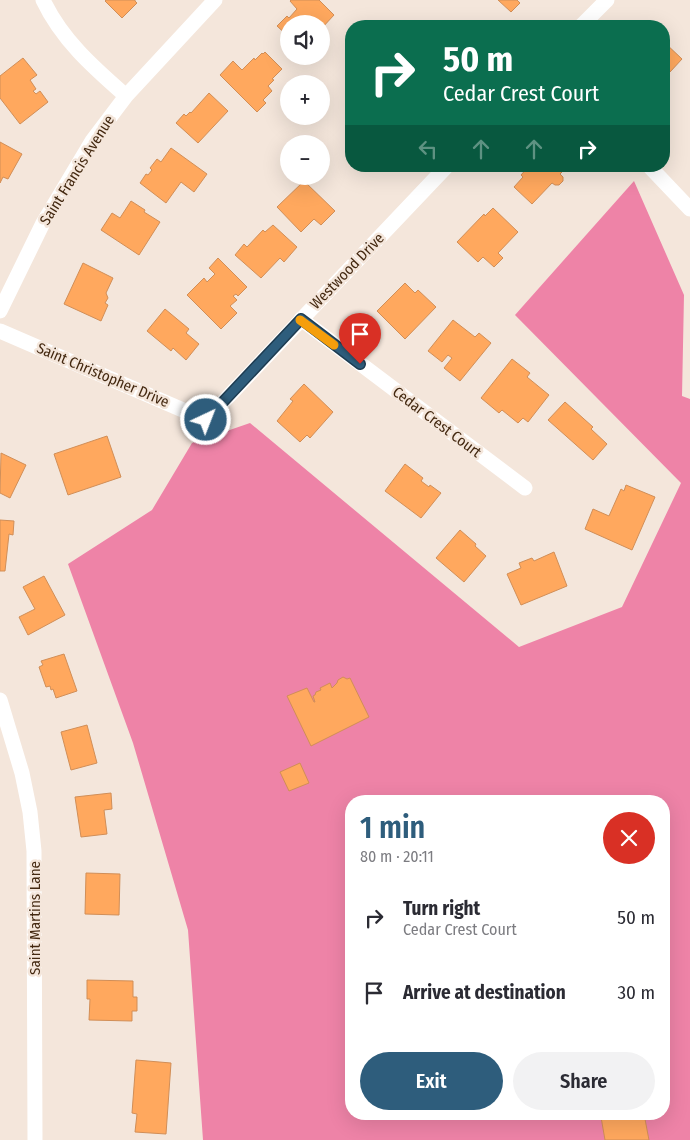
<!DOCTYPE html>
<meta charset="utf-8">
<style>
body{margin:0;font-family:"Fira Sans Condensed",sans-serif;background:#f2f2f3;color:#2b2b33;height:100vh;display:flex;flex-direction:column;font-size:19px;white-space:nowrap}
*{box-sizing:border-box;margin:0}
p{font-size:16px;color:#7c7c81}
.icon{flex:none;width:28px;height:28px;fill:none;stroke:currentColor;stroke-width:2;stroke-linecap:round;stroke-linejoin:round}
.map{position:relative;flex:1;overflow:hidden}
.details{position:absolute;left:345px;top:795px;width:325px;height:325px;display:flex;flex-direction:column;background:#fff;border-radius:20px;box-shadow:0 5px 20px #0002}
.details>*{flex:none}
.hud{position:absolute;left:345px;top:20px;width:325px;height:152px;border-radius:20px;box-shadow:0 5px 20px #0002;background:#0b6e4f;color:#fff;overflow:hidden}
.controls{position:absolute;left:280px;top:15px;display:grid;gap:10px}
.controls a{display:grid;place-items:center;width:50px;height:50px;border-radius:50%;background:#fff;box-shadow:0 5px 20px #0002;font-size:25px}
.pin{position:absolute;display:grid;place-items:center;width:42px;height:42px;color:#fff;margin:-51px -21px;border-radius:50% 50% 50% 0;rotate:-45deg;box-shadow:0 0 5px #0007}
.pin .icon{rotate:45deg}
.me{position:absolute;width:55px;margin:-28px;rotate:43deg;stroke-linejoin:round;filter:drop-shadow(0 0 4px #0008)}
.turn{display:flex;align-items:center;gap:18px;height:105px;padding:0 15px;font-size:22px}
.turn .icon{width:65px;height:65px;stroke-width:2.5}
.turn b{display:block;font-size:35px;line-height:42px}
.lanes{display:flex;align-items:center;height:48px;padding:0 15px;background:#0003;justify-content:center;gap:25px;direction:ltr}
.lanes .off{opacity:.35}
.round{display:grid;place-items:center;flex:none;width:52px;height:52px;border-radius:26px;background:#f2f2f3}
.head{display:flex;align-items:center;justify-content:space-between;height:85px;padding:0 15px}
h1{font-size:30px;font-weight:600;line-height:38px;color:#2e5d7c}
.action{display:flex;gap:10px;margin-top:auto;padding:10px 15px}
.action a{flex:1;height:58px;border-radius:30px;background:#2e5d7c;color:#fff;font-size:20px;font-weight:600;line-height:58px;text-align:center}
.action a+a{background:#f2f2f3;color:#2b2b33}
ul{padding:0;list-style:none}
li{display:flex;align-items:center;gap:15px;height:75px;padding:0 15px}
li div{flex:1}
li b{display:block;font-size:19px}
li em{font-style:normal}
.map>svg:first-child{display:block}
.forest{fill:#ee83a7;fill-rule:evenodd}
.building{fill:#ffa85e;stroke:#d18e57}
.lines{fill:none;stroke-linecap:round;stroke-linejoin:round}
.street{stroke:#fff;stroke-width:15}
.route-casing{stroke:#1e3c51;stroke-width:12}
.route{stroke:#2e5d7c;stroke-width:9}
.slow{stroke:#f59e0b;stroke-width:9}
.labels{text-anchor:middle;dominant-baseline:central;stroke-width:5;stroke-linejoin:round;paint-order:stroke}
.street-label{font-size:15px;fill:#432810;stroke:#f4e6db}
</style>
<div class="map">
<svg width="690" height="1140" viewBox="0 0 690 1140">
<rect width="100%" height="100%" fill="#f4e6db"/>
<path class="forest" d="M634,181L684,295L682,396L690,399V1140H203L188,930L133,743L68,564L152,510L192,443L250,423L519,647L622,607L681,483L515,315ZM351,801H664V1114H351Z"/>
<path class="building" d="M106,0H135V1L137,3L122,18L105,1Z
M291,0H319L334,15L321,29V24H289V37L277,26L287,16L289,18L297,9L290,1Z
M498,0H517L520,3L511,12Z
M664,42L682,59L670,72L667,70L664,73Z
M265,52L282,69L272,79L274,80L268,86L272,91L263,100L266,103L257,112L220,75L233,61L242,70L254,58L255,60L262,53L263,54Z
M23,58L37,75L30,80L36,89L33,91L36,94L40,91L48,102L20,124L0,98V76Z
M209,93L228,111L198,143L176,123L184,114L186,116L190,112L191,113Z
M0,142L22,154L8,179L3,177L0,183Z
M171,148L207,174L194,192L181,182L166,203L140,183L146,174L148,175L152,170L150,168L157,159L161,162Z
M529,166H568L560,174L563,177V181L559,185H555L552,183L532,204L514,187L523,177L521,175Z
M304,181L335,211L321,225L314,219L301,232L277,207Z
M131,201L145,210L144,212L160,222L139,255L101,230L112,213L120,218Z
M493,208L518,232L498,253L503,258L494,267L483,257L478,262L457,242L484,214L485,216Z
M273,225L297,247L284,262L280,258L261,278L235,255L244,244L247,247L263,230L265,232Z
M218,258L247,287L238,296L236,294L233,296L237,300L230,306L237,313L221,329L187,295L204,278L207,282L215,274L209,268Z
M83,263L113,278L106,293L108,298L105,303L108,305L101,321L64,304Z
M405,283L415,293L418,290L436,307L405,339L377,311Z
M165,309L189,329L186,333L199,344L186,360L173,348L171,351L147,331Z
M453,320L475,337L479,333L491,343L460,381L444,368L452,358L448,355L442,362L428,351Z
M512,359L530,373L527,377L549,395L528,422L523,418L518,423L502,410L499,413L481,398Z
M304,384L333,412L310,438L307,435L300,442L277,421L293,401L290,399Z
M565,402L593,427L591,429L607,444L593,460L548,420Z
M107,436L121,477L68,495L54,454Z
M1,453L26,465L10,498L0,493Z
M405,464L423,478L421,481L429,487L430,485L441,493L421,518L385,491Z
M626,485L655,497L632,550L585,529L593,509L609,516L621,489L624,491Z
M0,520L14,521L13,535L9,534L5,571H0Z
M460,530L476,544L475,546L486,556L464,582L436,558Z
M554,552L567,586L521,605L507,574L521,568L519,563L532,558L534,561Z
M44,576L65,615L28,635L19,617L35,609L23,587Z
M64,654L77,691L56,698L53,689L51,690L50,686L46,687L39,667L43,665L41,661Z
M343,677L347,679L350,678L369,717L311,746L287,696L307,688L314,702H315L313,696L315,695L316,692L321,690L320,688L330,683L332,688L337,683L338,680Z
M87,725L97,763L71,770L61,732Z
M300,763L309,783L289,791L280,772Z
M111,793L112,809L104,810L107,834L81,837L75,797Z
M86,873L120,874L119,915L85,914Z
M87,980L133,981V997H137V1011H132V1021L89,1020L90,999H87Z
M136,1060L171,1063L166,1134L135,1132L137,1114L132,1113Z
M620,1114H644L649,1140H605L601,1117Z"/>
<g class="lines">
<path class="street" d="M43,0C62,40 93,67 126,96
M581,26L607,0
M649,166L690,209
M0,311L43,223L92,141L126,96L215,0
M301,319L525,488
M0,331L206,420L447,166
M0,700L22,773L30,812L34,851L35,1140"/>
</g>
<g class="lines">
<defs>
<path id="route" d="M206,420L301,319L360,364"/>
</defs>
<use href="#route" class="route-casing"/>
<use href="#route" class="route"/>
<path class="slow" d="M300,320L334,345"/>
</g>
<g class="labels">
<g class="street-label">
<text transform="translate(77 170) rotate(-58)">Saint Francis Avenue</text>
<text transform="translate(347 271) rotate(-46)">Westwood Drive</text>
<text transform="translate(103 375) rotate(23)">Saint Christopher Drive</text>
<text transform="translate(437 422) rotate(37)">Cedar Crest Court</text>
<text transform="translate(35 918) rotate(-90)">Saint Martins Lane</text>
</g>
</g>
</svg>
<div class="controls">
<a><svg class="icon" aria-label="sound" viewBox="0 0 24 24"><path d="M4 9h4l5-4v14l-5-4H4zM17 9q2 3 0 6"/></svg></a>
<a>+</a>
<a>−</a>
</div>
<div class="pin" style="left:360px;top:364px;background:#d93025"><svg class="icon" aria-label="arrive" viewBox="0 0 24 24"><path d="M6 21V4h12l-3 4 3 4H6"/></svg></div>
<svg class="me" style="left:206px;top:420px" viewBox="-20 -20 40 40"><circle r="17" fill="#2e5d7c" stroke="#fff" stroke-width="3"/><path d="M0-11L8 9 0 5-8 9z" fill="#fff"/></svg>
<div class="hud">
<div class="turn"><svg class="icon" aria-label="right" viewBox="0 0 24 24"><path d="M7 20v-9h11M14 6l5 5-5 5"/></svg><div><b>50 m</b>Cedar Crest Court</div></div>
<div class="lanes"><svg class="icon off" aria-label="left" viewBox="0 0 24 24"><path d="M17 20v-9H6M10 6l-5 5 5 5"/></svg><svg class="icon off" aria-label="ahead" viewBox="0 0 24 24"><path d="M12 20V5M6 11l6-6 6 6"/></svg><svg class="icon off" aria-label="ahead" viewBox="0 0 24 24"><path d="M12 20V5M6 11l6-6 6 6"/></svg><svg class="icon" aria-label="right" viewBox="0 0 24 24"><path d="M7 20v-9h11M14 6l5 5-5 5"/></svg></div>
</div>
<section class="details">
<div class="head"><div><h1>1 min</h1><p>80 m · 20:11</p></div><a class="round" style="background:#d93025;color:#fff"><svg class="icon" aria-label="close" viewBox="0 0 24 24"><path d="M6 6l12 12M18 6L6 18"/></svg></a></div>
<ul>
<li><svg class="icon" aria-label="right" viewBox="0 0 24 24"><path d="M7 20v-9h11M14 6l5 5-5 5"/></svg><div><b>Turn right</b><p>Cedar Crest Court</p></div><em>50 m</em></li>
<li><svg class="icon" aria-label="arrive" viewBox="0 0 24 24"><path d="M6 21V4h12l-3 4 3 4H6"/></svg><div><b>Arrive at destination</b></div><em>30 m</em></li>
</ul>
<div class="action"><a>Exit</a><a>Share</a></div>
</section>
</div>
